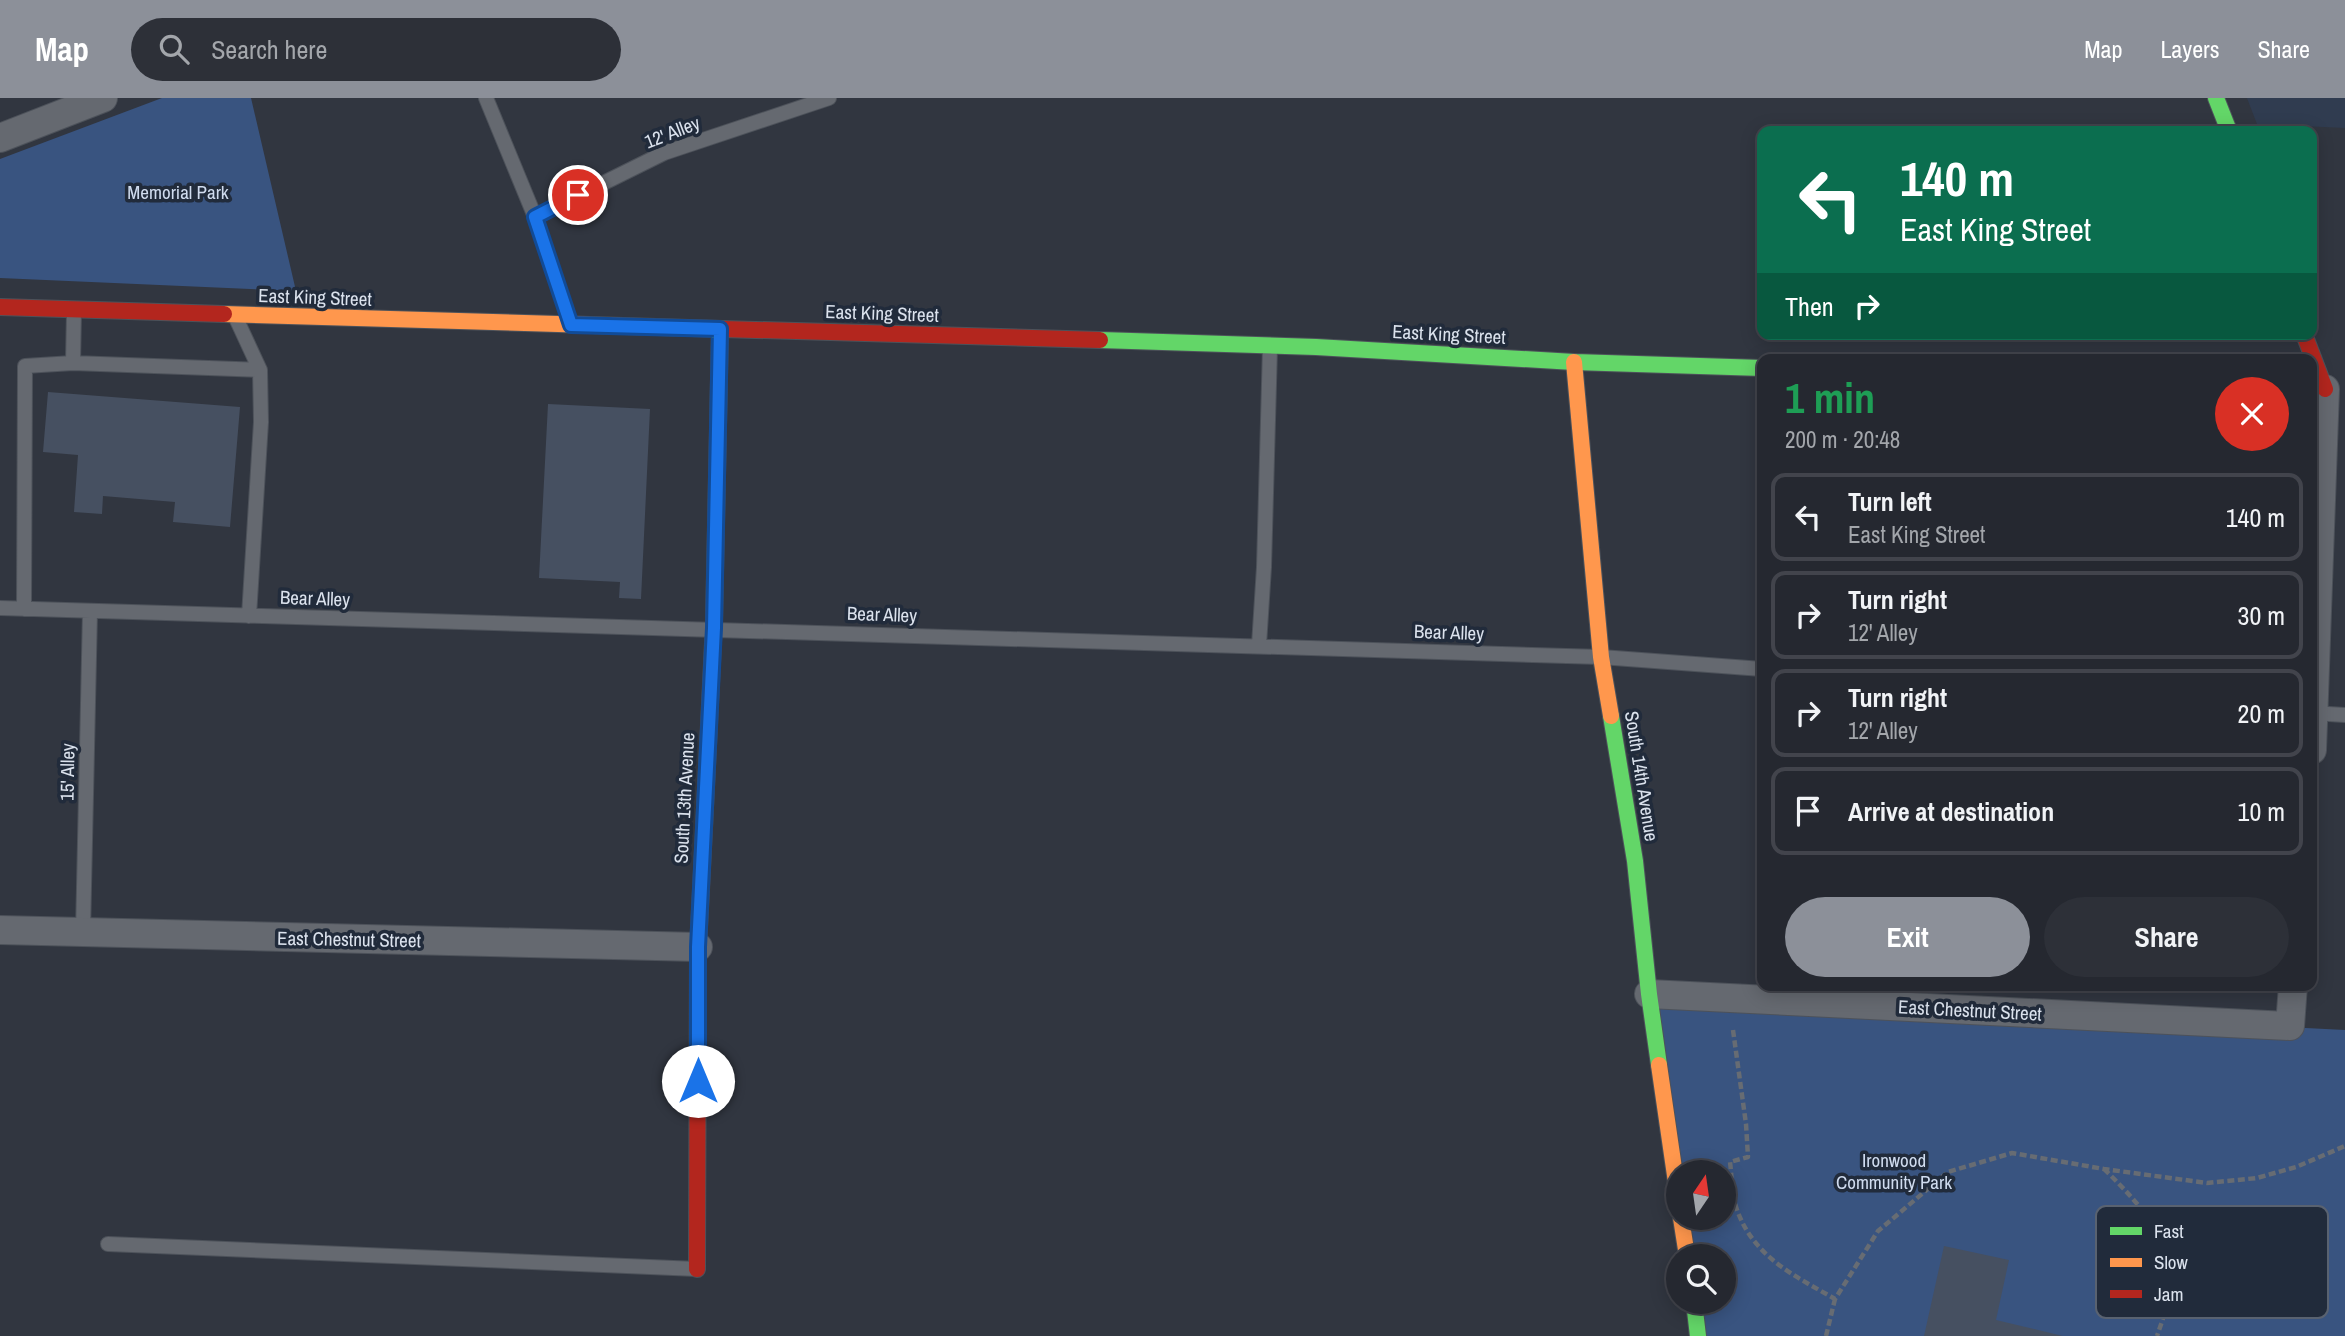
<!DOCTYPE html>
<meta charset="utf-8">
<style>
body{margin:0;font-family:"Archivo Narrow",sans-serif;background:#2d3038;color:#f1f3f6;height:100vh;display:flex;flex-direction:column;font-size:26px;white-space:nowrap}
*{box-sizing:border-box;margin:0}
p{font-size:23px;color:#a3a6ab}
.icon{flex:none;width:38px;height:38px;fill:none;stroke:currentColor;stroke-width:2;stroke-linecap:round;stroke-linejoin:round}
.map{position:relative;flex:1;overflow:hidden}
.sheet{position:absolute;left:1757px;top:256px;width:560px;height:637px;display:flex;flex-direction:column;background:#252830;border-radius:14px;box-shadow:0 4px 18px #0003,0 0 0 2px #42444c}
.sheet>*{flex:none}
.top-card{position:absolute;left:1757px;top:28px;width:560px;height:214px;border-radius:14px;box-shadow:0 4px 18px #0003,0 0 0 2px #42444c;background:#0b6e4f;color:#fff;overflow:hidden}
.needle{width:46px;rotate:13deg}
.tools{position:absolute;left:1666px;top:1062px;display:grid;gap:14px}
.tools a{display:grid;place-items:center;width:70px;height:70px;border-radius:50%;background:#252830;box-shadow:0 4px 18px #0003,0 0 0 2px #42444c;font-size:35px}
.pin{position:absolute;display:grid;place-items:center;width:60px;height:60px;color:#fff;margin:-30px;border:4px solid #fff;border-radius:50%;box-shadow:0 2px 7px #0007}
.me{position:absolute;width:77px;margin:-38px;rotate:0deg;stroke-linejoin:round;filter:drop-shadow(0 0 5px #0008)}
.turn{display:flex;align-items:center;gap:24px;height:147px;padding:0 28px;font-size:32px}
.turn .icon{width:91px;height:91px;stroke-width:2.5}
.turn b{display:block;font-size:49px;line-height:60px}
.then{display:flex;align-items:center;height:66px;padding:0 28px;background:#0003;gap:14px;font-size:26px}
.round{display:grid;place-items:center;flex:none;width:74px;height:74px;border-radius:37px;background:#2d3038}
.head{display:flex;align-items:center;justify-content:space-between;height:119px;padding:0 28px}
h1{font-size:42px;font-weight:700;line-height:52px;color:#1e9e55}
.action{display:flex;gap:14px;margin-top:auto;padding:14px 28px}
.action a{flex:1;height:80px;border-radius:42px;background:#8c9099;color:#fff;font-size:28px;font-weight:700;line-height:80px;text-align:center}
.action a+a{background:#2d3038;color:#f1f3f6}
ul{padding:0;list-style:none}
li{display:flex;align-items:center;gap:21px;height:88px;margin:0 14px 10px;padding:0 14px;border:4px solid #42444c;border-radius:14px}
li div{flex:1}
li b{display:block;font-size:26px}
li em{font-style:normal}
header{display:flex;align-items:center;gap:42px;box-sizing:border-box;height:98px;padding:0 35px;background:#8c9099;color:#fff}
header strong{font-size:33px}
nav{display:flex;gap:38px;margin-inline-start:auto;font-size:24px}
.search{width:490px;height:63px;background:#2d3038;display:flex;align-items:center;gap:18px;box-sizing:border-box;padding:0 24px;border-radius:38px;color:#a3a6ab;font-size:26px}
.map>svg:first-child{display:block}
.built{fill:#303c50}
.green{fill:#395480}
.building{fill:#465061}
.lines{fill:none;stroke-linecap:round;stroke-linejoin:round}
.lane-casing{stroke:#4d525a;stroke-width:16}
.street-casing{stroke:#4d525a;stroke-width:30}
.fast-casing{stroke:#4d525a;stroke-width:18}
.slow-casing{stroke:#4d525a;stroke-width:18}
.jam-casing{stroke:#4d525a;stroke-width:18}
.path{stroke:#676c73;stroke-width:4.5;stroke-dasharray:7 3.5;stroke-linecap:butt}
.lane{stroke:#656970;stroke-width:14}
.street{stroke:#656970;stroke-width:28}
.fast{stroke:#63d668;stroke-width:16}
.slow{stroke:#ff974d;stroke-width:16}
.jam{stroke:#b3261e;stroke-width:16}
.route-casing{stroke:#114b97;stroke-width:18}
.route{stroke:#1a73e8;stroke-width:12}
.labels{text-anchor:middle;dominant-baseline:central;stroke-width:7;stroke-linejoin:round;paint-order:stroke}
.street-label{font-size:19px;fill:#dbe2ed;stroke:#212b3b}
.park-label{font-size:19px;fill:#d0dcef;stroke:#212b3b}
.key{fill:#212b3b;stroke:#596270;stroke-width:2}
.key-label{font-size:19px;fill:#dbe2ed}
</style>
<header>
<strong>Map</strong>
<div class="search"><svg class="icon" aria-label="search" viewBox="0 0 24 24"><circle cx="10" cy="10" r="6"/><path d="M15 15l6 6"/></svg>Search here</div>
<nav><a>Map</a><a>Layers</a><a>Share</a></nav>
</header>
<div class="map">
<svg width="2345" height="1238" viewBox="0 0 2345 1238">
<rect width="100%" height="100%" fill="#313640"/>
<path class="built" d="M2247,0H2345V30L2257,26Z"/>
<path class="green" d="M162,0H251L296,193L0,180V61Z
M1649,896L2345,932V1238H1698L1693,1204H1724V1158H1687L1681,1120H1724V1074H1678Z"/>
<path class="building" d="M48,294L240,309L230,429L173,424L175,404L103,398L102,416L74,414L78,357L43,354Z
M548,306L650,311L641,501L619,500L620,484L539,480Z
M1944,1148L2009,1162L1996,1222L2063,1238H1924Z"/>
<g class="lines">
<defs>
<path id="lane" d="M486,0L535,119L569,222
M535,119L664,55L829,0
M74,214L73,265L260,272L235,218
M0,510L1601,559L1762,571
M24,511L25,268L73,265
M249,518L261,324L260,272
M1259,547L1264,469L1270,249
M2312,615L2345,617
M83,835L90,513
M108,1146L697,1171"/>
<path id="street" d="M0,40L103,0
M2312,652L2325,291
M0,832L698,849
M1649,896L2290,928L2293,887"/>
<path id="fast" d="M2216,0L2229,33
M1100,242L1316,249L1574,264L1762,270
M714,524L720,231
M1611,618L1635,763L1649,896L1659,967
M1694,1204L1698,1238"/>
<path id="slow" d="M224,216L690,230
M1574,264L1601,559L1611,618
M701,792L714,524
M1659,967L1678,1098
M1681,1120L1687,1158"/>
<path id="jam" d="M0,209L224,216
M690,230L1100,242
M2304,236L2325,291
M697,1171L698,849L701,792"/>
</defs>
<use href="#lane" class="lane-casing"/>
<use href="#street" class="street-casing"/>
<use href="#fast" class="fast-casing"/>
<use href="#slow" class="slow-casing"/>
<use href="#jam" class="jam-casing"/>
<path class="path" d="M1733,932L1746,1026L1748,1059L1730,1064C1732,1080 1732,1102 1739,1117C1757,1161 1797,1179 1835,1201L1878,1133L1948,1074L2012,1055L2104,1071L2207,1085L2257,1080L2296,1069L2345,1048
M2104,1071C2129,1095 2167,1135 2172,1169C2175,1186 2163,1221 2157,1238
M1826,1238L1835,1201"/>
<use href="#lane" class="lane"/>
<use href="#street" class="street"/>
<use href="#fast" class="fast"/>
<use href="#slow" class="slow"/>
<use href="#jam" class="jam"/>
</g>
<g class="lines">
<defs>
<path id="route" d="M578,97L535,119L571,227L720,231L714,530L698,849V983"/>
</defs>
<use href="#route" class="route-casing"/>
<use href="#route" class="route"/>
</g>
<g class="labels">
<g class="street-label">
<text transform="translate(672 34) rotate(-21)">12' Alley</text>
<text transform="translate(315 199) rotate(2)">East King Street</text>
<text transform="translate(882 215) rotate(2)">East King Street</text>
<text transform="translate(1449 236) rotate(3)">East King Street</text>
<text transform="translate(315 500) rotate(2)">Bear Alley</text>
<text transform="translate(882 516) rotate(2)">Bear Alley</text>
<text transform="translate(1449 534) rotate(2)">Bear Alley</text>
<text transform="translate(67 674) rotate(-89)">15' Alley</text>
<text transform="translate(1642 678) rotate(81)">South 14th Avenue</text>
<text transform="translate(684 700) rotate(-87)">South 13th Avenue</text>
<text transform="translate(349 841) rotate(1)">East Chestnut Street</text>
<text transform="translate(1970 912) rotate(3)">East Chestnut Street</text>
</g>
<g class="park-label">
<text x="178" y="94">Memorial Park</text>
<text x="1894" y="1062">Ironwood<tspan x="1894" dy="22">Community Park</tspan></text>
</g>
</g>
<rect x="2096" y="1108" width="232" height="112" rx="10" class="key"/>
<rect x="2110" y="1129" width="32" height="8" fill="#63d668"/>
<rect x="2110" y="1160" width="32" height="9" fill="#ff974d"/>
<rect x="2110" y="1192" width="32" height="8" fill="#b3261e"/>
<g class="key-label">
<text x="2154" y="1140">Fast</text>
<text x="2154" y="1171">Slow</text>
<text x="2154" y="1203">Jam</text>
</g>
</svg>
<div class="tools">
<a><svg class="needle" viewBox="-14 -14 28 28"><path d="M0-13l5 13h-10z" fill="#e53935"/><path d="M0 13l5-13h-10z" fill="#a3a6ab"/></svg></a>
<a><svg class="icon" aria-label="search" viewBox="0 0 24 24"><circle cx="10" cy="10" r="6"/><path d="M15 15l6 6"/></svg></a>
</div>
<div class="pin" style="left:578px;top:97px;background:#d93025"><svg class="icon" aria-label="arrive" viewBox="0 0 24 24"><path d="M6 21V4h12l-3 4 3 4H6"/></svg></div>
<svg class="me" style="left:698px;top:983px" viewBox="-20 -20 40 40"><circle r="19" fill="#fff"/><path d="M0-13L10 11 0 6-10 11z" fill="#1a73e8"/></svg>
<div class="top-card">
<div class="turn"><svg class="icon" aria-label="left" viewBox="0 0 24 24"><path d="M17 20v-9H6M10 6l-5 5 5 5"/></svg><div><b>140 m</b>East King Street</div></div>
<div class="then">Then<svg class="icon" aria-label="right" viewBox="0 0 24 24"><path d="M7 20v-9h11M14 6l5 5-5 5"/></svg></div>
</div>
<section class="sheet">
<div class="head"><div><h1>1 min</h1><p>200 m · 20:48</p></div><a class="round" style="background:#d93025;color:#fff"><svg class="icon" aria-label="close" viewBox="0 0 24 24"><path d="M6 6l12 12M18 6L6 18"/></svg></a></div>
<ul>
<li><svg class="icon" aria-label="left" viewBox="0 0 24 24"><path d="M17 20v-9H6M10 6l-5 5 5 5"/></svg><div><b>Turn left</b><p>East King Street</p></div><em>140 m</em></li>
<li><svg class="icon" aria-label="right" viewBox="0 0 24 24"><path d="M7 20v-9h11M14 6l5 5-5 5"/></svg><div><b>Turn right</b><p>12' Alley</p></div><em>30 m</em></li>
<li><svg class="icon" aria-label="right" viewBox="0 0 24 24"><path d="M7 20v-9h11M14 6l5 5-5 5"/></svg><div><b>Turn right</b><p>12' Alley</p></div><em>20 m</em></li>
<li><svg class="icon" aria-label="arrive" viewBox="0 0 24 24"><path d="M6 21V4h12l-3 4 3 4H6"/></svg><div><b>Arrive at destination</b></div><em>10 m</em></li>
</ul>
<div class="action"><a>Exit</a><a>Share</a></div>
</section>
</div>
